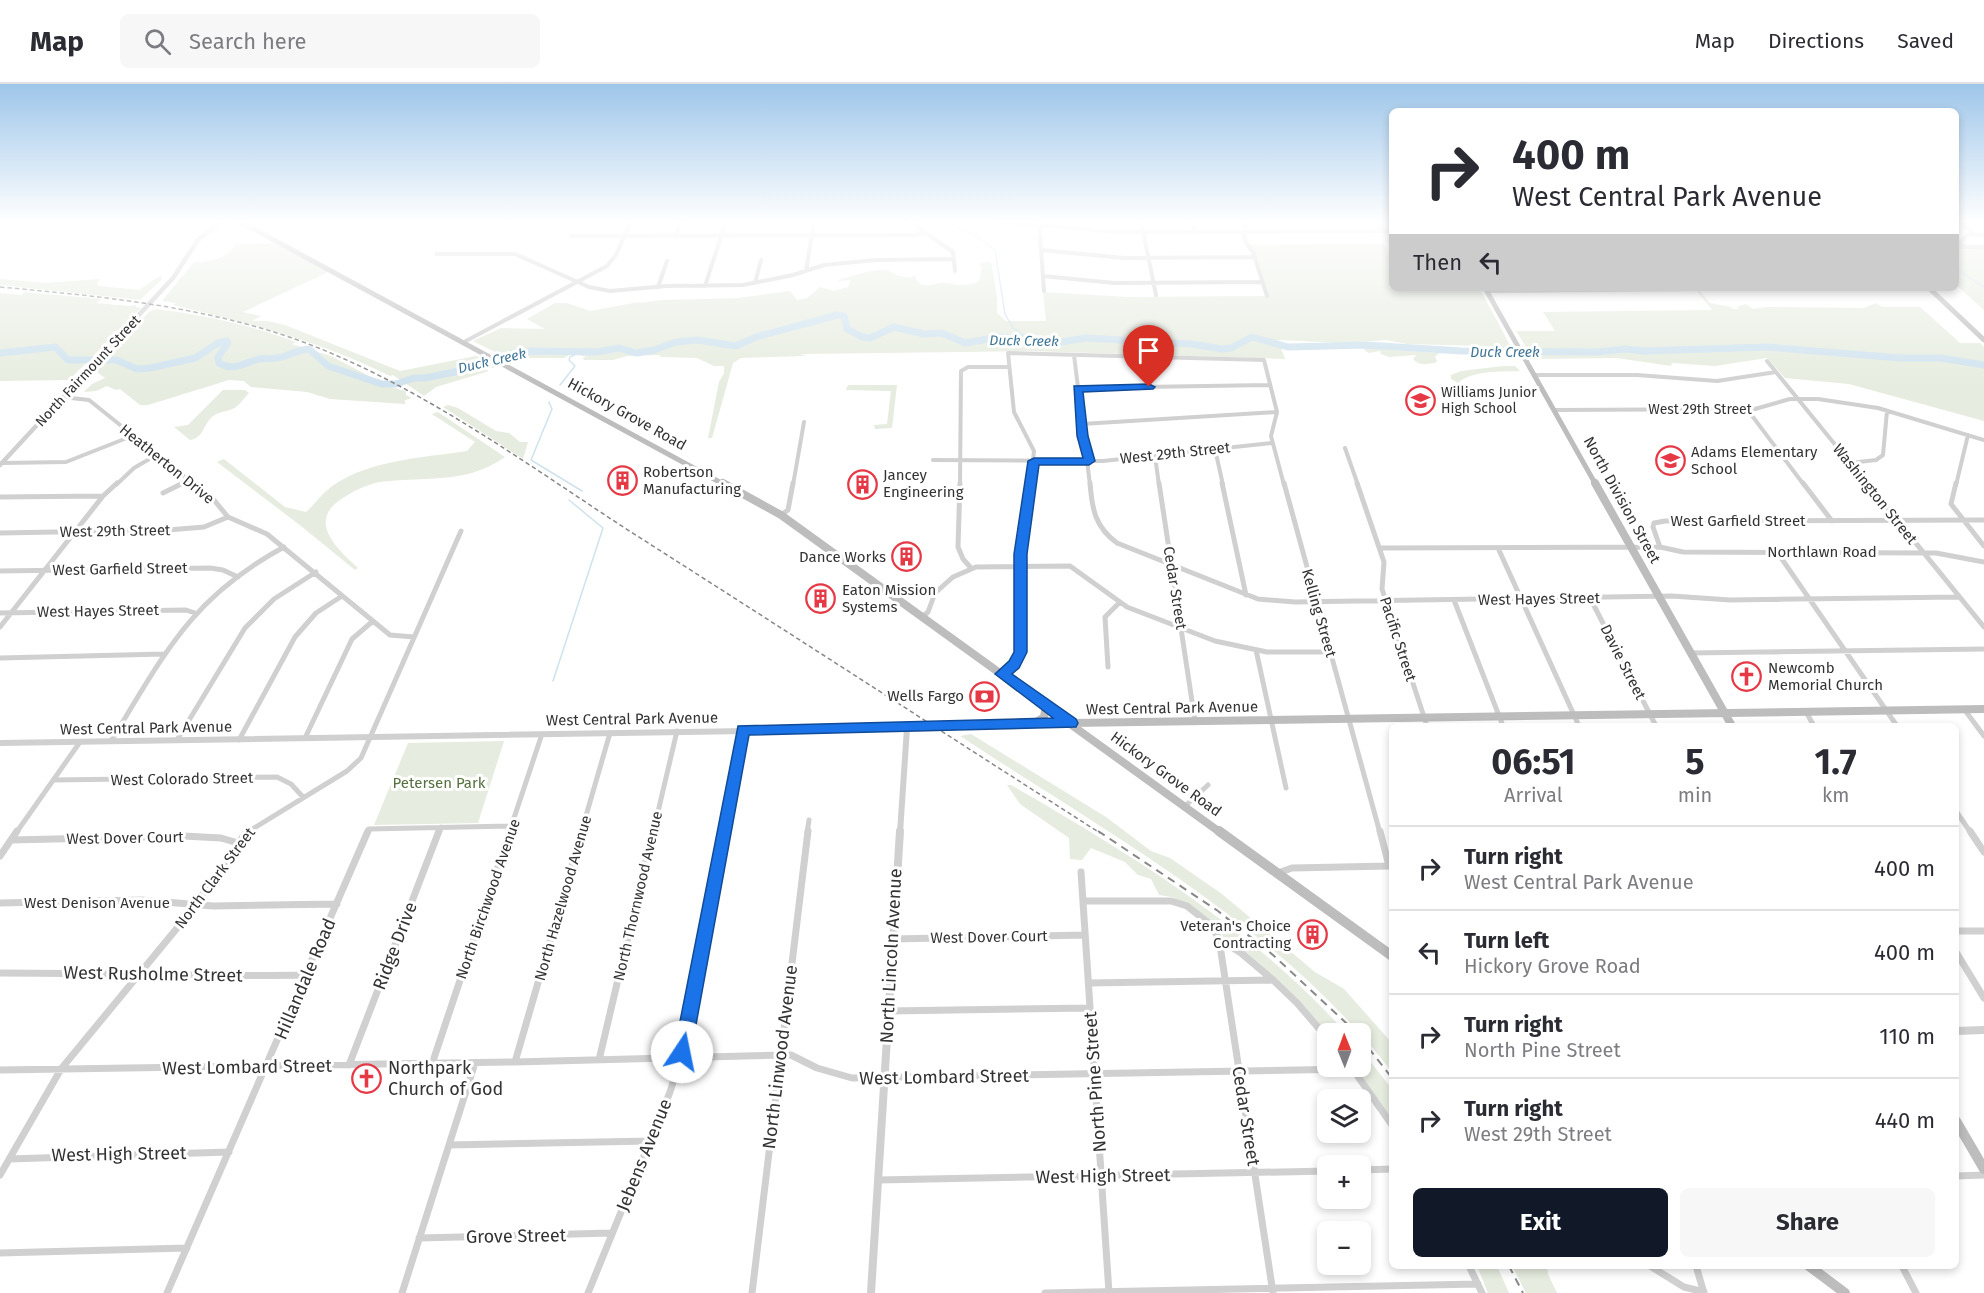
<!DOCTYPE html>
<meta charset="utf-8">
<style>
body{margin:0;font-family:"Fira Sans",sans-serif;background:#f7f7f7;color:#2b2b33;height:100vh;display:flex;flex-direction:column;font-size:22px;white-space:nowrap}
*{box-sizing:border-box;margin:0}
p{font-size:20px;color:#7c7c81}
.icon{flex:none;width:33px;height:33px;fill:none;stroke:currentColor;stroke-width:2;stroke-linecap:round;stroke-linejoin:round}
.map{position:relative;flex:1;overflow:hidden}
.panel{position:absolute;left:1389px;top:639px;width:570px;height:546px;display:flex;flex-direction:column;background:#fff;border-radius:9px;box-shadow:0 3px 9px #0003}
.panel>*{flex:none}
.hud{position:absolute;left:1389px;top:24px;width:570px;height:183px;border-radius:9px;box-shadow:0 3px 9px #0003;background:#fff;color:#2b2b33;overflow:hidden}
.needle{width:39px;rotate:359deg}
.fabs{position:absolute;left:1317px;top:939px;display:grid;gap:12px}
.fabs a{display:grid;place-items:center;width:54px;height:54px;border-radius:9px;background:#fff;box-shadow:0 3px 9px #0003;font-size:30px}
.pin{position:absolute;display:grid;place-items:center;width:51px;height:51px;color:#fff;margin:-62px -26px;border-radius:50% 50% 50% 0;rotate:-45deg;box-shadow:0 0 6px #0007}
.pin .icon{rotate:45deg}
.me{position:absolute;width:66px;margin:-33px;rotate:11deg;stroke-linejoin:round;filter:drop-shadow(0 0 4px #0008)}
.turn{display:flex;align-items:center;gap:21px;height:126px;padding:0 24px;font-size:27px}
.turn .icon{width:78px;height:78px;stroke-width:2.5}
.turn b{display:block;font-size:42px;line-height:51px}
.then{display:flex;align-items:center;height:57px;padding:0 24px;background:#0003;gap:12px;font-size:22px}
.eta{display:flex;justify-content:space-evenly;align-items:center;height:102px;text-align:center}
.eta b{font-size:36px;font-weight:700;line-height:42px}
.button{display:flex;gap:12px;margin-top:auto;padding:12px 24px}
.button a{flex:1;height:69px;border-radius:9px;background:#111827;color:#fff;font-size:24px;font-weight:700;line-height:69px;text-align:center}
.button a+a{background:#f7f7f7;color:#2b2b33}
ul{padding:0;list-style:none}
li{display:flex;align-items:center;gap:18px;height:84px;padding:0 24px;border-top:2px solid #e1e1e2}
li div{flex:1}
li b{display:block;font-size:22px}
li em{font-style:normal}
header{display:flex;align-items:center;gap:36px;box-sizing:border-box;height:84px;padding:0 30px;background:#fff;border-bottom:2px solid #e1e1e2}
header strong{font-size:28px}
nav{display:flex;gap:33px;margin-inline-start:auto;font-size:21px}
.search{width:420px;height:54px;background:#f7f7f7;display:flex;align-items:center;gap:15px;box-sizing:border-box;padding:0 21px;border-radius:9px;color:#7c7c81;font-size:22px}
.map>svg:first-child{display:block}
.green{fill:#e6ecdf}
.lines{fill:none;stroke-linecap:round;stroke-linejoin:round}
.stream{stroke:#cfe2ee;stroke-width:1.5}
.river{stroke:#cfe2ee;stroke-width:7}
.minor-far2{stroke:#d0d0d0;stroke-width:4}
.minor-far1{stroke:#d0d0d0;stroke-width:5}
.minor{stroke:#d0d0d0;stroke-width:7}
.tertiary-far2{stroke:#d0d0d0;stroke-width:4.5}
.tertiary-far1{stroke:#d0d0d0;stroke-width:6}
.tertiary{stroke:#d0d0d0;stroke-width:8}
.secondary-far2{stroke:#bdbdbd;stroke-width:5}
.secondary-far1{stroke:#bdbdbd;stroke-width:8}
.secondary{stroke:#bdbdbd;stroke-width:10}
.rail-far1{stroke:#888;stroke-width:1.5;stroke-dasharray:4.5 3;stroke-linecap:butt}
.rail{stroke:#888;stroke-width:2;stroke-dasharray:8 6;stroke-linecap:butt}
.route{fill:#1a73e8;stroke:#114b97;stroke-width:1.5}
.labels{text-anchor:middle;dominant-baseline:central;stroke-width:6;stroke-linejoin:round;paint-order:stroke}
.far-water-label{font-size:14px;font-style:italic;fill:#3f7597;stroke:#fff}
.far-street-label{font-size:14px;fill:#333;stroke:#fff}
.far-poi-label{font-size:14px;fill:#333;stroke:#fff;text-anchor:start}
.street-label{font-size:15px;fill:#333;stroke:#fff}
.poi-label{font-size:15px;fill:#333;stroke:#fff;text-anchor:start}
.park-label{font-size:15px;fill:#56703f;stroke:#fff}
.near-street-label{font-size:18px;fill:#333;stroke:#fff}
.near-poi-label{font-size:18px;fill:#333;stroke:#fff;text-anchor:start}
</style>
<header>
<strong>Map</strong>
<div class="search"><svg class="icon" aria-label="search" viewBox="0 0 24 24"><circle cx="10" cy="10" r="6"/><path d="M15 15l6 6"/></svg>Search here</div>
<nav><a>Map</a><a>Directions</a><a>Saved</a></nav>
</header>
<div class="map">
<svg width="1984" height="1209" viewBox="0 0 1984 1209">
<rect width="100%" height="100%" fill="#fff"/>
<path class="green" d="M275,159L328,188L243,228L261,232L252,237H267L285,241L400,287L476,272L498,282L486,286L489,287L436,303L424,312L393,291L390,292C320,257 248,239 173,221L176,219L162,217L194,178C212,178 225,175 237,160Z
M1320,160H1384L1392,176V204H1406L1407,206L1480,205L1512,265H1463L1483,262L1407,260L1386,256L1345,259L1278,256L1285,275L1029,267L800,270L806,272L741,274L733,279L712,354H708L719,298L724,289V282H714L697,274L661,273L659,271L627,272L613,276H584L583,274L586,272H581L583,266L555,269L576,267L564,274H507L473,257L501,244L545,245L527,235L555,219H567L590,227L639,218L638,219L663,216L739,214L790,207L797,216L807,214L820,203L834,207L848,203L851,196L837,197C847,193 879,183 889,187C897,191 901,193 911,194L914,191C917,196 919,201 925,201C929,202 935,200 940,199C955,199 964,205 979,197L982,184L979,179L991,178L997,213V229L1006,237H1046L1043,208L1128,213L1266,212L1253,168L1247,161Z
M1984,165V226L1956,201V166Z
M161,191L162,195L140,216L0,201V195L45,199L100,195L97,200L99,202L139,206Z
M1697,207H1700L1710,219L1731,223L1732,225H1740L1737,223L1746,220L1753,225L1766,223L1864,224L1876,219L1882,223H1920L1960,259H1980L1984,263V337L1849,300L1785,294L1767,274L1715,282L1672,279L1671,282L1617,274L1534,275L1516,247H1555L1543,228L1712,226Z
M24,208L101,215L96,219L129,222L136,221V223L141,224L69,296L0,297V209L22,211Z
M156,225C203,231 251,241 296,258L292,260L331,272L390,303L406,307V311L412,314L405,316V320L330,315L307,308L251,303L244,297L229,296L148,321H140L120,305L116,306L107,302L96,307L84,308L92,300L105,294L94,286L150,227Z
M1365,262L1391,266L1439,269L1435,273L1437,277L1435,279C1426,280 1419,282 1413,275L1416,271L1389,273L1381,270L1380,267L1369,269L1364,266Z
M1503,282H1515L1520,287C1501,288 1472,286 1458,299L1451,295V291L1461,287Z
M848,301H897L892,344L875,345L874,341L887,340L891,307L846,306Z
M223,306H245L249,309C245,313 241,319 236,323C229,328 219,327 213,332C203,340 204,354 190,356L174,343L188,341Z
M448,321L458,324L496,347L509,349L520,358H528L523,375L443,323Z
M438,328L505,373C495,380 484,385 472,389C442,397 411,394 380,398C368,400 356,406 346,412C305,435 335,463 358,484L355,486L301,442L217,378L224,375L285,423L306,428C313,422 319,414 325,408C361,376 422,374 467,367L475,358L432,330Z
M971,650L1106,733L1151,767L1170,774L1222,810L1315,888L1344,905L1392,959V988C1279,842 1112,752 960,652Z
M504,657L478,739L374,741L408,659Z
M1007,701H1011C1131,770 1253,845 1346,949L1328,950L1227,858L1213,838L1172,813L1159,811L1151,795L1138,791L1125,778L1091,764L1082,776L1070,775L1069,754L1020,720Z
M1361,966L1392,1005V1036L1354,983L1360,982Z
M1477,1182H1497L1509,1209H1488Z
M1512,1182H1547L1548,1190L1557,1209H1526Z"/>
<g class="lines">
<path class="stream" d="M943,137L978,153L995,166L1005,230L1013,244L1031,256
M1956,185L1984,203
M560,301L575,282L569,276L570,273L580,268
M549,318L552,325L531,376L582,407
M553,597L603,444L569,416"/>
<path class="river" d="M0,269L55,263L68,276H116L137,285L150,284L195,274L218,259L227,257L228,259L218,273L219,279C233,288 244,279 259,275C266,274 275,275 282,273C293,270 297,266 309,265L328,282L382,300H396L414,294H425L483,282L513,269L530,267L597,268L619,264L636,269L654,266L676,258L698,256L736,262L756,253L837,231L844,232L847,245L862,253L870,254L894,243L924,250L942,249L965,259L1000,253L1061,258L1086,254L1192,260L1222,265L1231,264L1252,253L1288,263L1365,261L1462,267L1596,268L1625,265L1645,267L1767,263L1900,274H1941L1984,281"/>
<path class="minor-far2" d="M909,137L953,168L955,187
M993,137L1119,148L1392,147
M1039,137L1044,207
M1141,137L1156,211
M1192,137L1195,148
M1243,137L1247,148
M1377,137L1382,147
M1961,137L1972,148L1960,158L1965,163
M1243,148L1246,159L1253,168L1267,212
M1970,150L1984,151
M571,152L914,151L925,149
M675,153L681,137
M1041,166L1124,174L1255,173
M436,170H515L589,203L610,207L666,202L743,201L793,191L824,181L876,176L954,175
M806,187L814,137
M1043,192L1114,199L1262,198
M755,199L761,176
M705,202L726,137
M658,203L667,177
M1487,207L1803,204
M464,258L607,182L616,171L631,137
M1074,271L1090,401
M1767,277L1868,401
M1534,291H1637L1717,297L1776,288
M1078,304L1269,301
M62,313L89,316L195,401
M1747,325L1804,401
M1554,326L1755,325L1790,315H1818L1878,324L1984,356
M1082,340L1277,328
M1345,364L1358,401
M1215,365L1223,401
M1155,372L1159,401
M933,376L1103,377L1272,359
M2,379L66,378L132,352
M1850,379L1876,376L1883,371L1887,327
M116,401L134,384L158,370
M180,401L189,396
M793,401L804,338
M960,401L961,287L968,283H1009
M1030,401L1034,367L1014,328L1008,269L1264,276L1277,328L1271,352L1284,401
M1956,401L1968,351"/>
<path class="minor-far1" d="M193,399L214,416L228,433L267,450L390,551L414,553
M960,399L958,463L963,475L971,484
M1090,399C1092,425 1095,443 1117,459L1258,515L1295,518L1672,512L1730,516L1959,513
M1159,399L1195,637
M1222,399L1246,511
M1284,399L1380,749
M1357,399L1384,478L1382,505L1427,642
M1803,399L1832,437
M1867,399L1984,543
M1956,399L1951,420L1984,462
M163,409L183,399
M0,413L103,412
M781,431L788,426L793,399
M0,449L168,446L204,443L228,433
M1660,463L1653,443L1654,439L1665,437L1984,436
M1380,464L1660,463L1683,468L1936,469L1984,478
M1498,464L1579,642
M1777,468L1897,642
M0,487L210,484L223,486L238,493
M1590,514L1656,642
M1454,516L1503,642
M0,529L186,526L195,529
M922,533L928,528L935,509L953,493L976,483L1070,482L1127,523L1215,557L1267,568H1330
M0,543L103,412L117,399
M1256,566L1286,704
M1690,569L1984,565
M0,574L164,570
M1108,583L1105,533L1120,518
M1002,590L1014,580L1020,568L1021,470L1030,399
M1964,625L1984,652
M1806,628L1814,642
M305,654L352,555L373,537
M177,656L245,544L274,515L316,488
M239,656L295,553L316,529L342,512
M111,657C164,571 190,514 284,463
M53,696L277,693L291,700L303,713
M1184,723L1208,701
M1956,727L1971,749
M16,749L80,658
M246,749L347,687L361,674L461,447
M367,749L369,745L513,742
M439,749L441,743
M509,749L542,650
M581,749L610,649
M653,749L677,647
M723,749L742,646
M807,749L809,736"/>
<path class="minor" d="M1380,747L1389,782
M1970,747L1984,768
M11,756L183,752L221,754L238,759
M0,772L17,747
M1081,788L1109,1209
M1278,789L1292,784L1390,782
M1083,817H1171L1187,822L1211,841L1219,855L1241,869L1273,896L1297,919L1328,955
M0,819L141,816L213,822L337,820
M1956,847H1984
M892,855L1085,851
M1219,855L1273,1209
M1956,868L1984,914
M0,889C102,889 205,893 307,891
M1089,899L1273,896
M888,927L1090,924
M599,976L653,747
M515,978L582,747
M432,980L510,747
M349,981L439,747
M1352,984L1392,1041
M0,986L515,978L781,971H791L817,984L852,994L1353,985
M449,1061L650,1057
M9,1075L229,1068
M1360,1086L1392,1085
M0,1091L61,985L187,832L247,747
M1956,1092L1984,1091
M878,1096L1328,1087
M419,1154L612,1149
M0,1169L187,1164
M1469,1182L1482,1209
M1650,1182L1684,1203L1704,1208
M1696,1182L1704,1209
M1902,1182L1916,1209
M167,1209L368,747
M402,1209L475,979
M588,1209L670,1008L681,973L723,747
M752,1209L808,747
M1045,1209L1478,1200"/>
<path class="tertiary-far2" d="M1956,163H1984
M0,381L173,194L198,156L221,137"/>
<path class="tertiary-far1" d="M0,659L936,644L1070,639
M900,749L907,644"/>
<path class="tertiary" d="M1956,947L1984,946
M871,1209L900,747"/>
<path class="secondary-far2" d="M239,137L725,401
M1485,204L1596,401
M1929,204L1984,256"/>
<path class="secondary-far1" d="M723,399L781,431L1221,749
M1595,399L1732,642
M1071,639L1984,625
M1033,640L1044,633L1046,621"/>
<path class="secondary" d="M1219,747L1392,872
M1956,1037L1984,1085
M1809,1182L1845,1209"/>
<path class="rail-far1" d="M0,203C99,212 201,222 295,255C417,299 523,378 631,448C788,548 944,649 1100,749"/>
<path class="rail" d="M1098,747L1218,827L1273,871L1358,950
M1360,953L1392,994
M1509,1182L1523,1209"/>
</g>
<linearGradient id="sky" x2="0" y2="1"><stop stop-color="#9ec6ea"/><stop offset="0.45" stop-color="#fff"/><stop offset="1" stop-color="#fff" stop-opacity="0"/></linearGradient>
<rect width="1984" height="306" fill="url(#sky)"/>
<path class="route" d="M1149,300L1155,303L1153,305L1083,308L1088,352L1095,377L1089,381H1039L1027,470V568L1019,584L1012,590L1076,635L1078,639L1076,643L749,651L691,968L689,974L682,976L676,974L674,968L738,642L1053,634L995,590L1009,577L1014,568V470L1028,377L1034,374H1083L1077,352L1074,302Z"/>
<defs>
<symbol id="school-ring" viewBox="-11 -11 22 22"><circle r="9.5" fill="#fff" stroke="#e63946" stroke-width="1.5"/><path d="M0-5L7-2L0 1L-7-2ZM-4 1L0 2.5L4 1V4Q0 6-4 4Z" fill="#e63946"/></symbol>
<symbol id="building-ring" viewBox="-11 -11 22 22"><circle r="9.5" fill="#fff" stroke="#e63946" stroke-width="1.5"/><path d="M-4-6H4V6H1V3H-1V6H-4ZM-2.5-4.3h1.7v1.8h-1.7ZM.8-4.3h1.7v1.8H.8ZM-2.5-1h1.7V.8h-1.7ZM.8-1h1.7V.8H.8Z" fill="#e63946"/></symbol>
<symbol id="church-ring" viewBox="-11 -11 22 22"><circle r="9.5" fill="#fff" stroke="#e63946" stroke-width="1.5"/><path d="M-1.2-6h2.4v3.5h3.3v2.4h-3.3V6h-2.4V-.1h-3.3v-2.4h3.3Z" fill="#e63946"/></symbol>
<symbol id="bank-ring" viewBox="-11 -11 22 22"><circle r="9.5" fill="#fff" stroke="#e63946" stroke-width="1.5"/><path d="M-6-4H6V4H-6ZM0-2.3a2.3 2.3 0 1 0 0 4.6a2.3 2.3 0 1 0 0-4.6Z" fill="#e63946"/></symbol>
</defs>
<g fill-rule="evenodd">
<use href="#school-ring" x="1404" y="300" width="33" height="33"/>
<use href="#school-ring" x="1654" y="360" width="33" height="33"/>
<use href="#building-ring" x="606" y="380" width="33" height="33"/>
<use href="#building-ring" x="846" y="384" width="33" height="33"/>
<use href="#building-ring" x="890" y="456" width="33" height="33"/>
<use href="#building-ring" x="804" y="498" width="33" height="33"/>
<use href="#church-ring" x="1730" y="576" width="33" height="33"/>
<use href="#bank-ring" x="968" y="596" width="33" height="33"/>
<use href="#building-ring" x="1296" y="834" width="33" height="33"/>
<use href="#church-ring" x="350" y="978" width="33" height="33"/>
</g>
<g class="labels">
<g class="far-water-label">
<text transform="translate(1024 257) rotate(1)">Duck Creek</text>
<text x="1505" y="268">Duck Creek</text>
<text transform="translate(492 277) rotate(-13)">Duck Creek</text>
</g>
<g class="far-street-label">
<text transform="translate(88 287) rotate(-47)">North Fairmount Street</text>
<text x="1700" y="325">West 29th Street</text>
</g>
<g class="far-poi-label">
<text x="1441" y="308">Williams Junior<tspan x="1441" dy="16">High School</tspan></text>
</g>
<g class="street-label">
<text transform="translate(627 330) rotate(29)">Hickory Grove Road</text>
<text transform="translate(1175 369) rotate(-6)">West 29th Street</text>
<text transform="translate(167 380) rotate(39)">Heatherton Drive</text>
<text transform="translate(1875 410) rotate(51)">Washington Street</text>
<text transform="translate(1622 416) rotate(61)">North Division Street</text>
<text x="1738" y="437">West Garfield Street</text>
<text transform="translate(115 447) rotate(-1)">West 29th Street</text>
<text x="1822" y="468">Northlawn Road</text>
<text transform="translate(120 485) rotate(-1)">West Garfield Street</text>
<text transform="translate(1175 504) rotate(81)">Cedar Street</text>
<text transform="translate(1539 515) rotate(-1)">West Hayes Street</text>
<text transform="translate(98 527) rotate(-1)">West Hayes Street</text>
<text transform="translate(1319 529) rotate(74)">Kelling Street</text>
<text transform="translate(1398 555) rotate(72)">Pacific Street</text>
<text transform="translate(1623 578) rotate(63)">Davie Street</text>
<text transform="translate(1172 624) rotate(-1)">West Central Park Avenue</text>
<text transform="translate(632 635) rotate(-1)">West Central Park Avenue</text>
<text transform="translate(146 644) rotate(-1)">West Central Park Avenue</text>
<text transform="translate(1166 690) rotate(36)">Hickory Grove Road</text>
<text transform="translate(182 695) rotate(-1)">West Colorado Street</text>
<text transform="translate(125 754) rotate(-1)">West Dover Court</text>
<text transform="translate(215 794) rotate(-53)">North Clark Street</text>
<text transform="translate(638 812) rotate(-77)">North Thornwood Avenue</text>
<text transform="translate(563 814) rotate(-74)">North Hazelwood Avenue</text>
<text transform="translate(488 815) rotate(-71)">North Birchwood Avenue</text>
<text x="97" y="819">West Denison Avenue</text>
<text transform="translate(989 853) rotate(-1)">West Dover Court</text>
</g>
<g class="poi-label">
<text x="1691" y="368">Adams Elementary<tspan x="1691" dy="17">School</tspan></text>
<text x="643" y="388">Robertson<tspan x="643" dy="17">Manufacturing</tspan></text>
<text x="883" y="391">Jancey<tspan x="883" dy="17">Engineering</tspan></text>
<text x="886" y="473" text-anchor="end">Dance Works</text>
<text x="842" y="506">Eaton Mission<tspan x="842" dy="17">Systems</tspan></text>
<text x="1768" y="584">Newcomb<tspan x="1768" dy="17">Memorial Church</tspan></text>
<text x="964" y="612" text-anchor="end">Wells Fargo</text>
<text x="1291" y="842" text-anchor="end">Veteran's Choice<tspan x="1291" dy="17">Contracting</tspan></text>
</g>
<g class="park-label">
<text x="439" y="699">Petersen Park</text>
</g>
<g class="near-street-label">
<text transform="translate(395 862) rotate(-69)">Ridge Drive</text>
<text transform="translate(891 872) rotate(-87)">North Lincoln Avenue</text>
<text transform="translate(153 890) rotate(1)">West Rusholme Street</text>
<text transform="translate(305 895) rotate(-67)">Hillandale Road</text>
<text transform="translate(780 973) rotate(-83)">North Linwood Avenue</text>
<text transform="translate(247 983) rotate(-1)">West Lombard Street</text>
<text transform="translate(944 993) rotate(-1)">West Lombard Street</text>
<text transform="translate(1095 998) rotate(-94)">North Pine Street</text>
<text transform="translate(1246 1032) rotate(81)">Cedar Street</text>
<text transform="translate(119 1070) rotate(-1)">West High Street</text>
<text transform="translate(644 1071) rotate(-68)">Jebens Avenue</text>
<text transform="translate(1103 1092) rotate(-1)">West High Street</text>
<text transform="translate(516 1152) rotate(-1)">Grove Street</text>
</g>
<g class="near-poi-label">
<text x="388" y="984">Northpark<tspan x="388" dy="21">Church of God</tspan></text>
</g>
</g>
</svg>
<div class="fabs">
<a><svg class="needle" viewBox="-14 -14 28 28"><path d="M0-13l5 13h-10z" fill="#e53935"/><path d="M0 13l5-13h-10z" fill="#7c7c81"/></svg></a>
<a><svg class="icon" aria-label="layers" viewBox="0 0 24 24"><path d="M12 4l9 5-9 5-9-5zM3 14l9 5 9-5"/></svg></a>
<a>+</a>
<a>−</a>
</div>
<div class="pin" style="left:1149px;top:303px;background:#d93025"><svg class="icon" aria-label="arrive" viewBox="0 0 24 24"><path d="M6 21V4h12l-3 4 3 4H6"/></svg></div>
<svg class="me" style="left:682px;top:968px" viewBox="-20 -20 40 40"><circle r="19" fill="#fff"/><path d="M0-13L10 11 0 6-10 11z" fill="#1a73e8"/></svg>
<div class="hud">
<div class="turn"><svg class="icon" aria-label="right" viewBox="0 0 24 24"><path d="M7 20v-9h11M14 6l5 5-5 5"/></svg><div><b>400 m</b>West Central Park Avenue</div></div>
<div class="then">Then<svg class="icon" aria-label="left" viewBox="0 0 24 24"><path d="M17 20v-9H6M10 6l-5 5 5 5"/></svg></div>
</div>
<section class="panel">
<div class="eta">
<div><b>06:51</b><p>Arrival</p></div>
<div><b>5</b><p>min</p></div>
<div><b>1.7</b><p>km</p></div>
</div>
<ul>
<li><svg class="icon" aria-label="right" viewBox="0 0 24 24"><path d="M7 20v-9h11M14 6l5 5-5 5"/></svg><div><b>Turn right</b><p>West Central Park Avenue</p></div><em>400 m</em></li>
<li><svg class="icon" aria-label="left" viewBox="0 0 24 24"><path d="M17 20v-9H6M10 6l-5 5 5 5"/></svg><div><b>Turn left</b><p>Hickory Grove Road</p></div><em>400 m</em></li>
<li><svg class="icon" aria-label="right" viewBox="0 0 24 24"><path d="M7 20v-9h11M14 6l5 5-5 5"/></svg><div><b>Turn right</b><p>North Pine Street</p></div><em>110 m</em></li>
<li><svg class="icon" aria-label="right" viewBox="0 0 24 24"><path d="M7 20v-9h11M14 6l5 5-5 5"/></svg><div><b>Turn right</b><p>West 29th Street</p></div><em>440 m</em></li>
</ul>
<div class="button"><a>Exit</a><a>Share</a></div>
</section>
</div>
